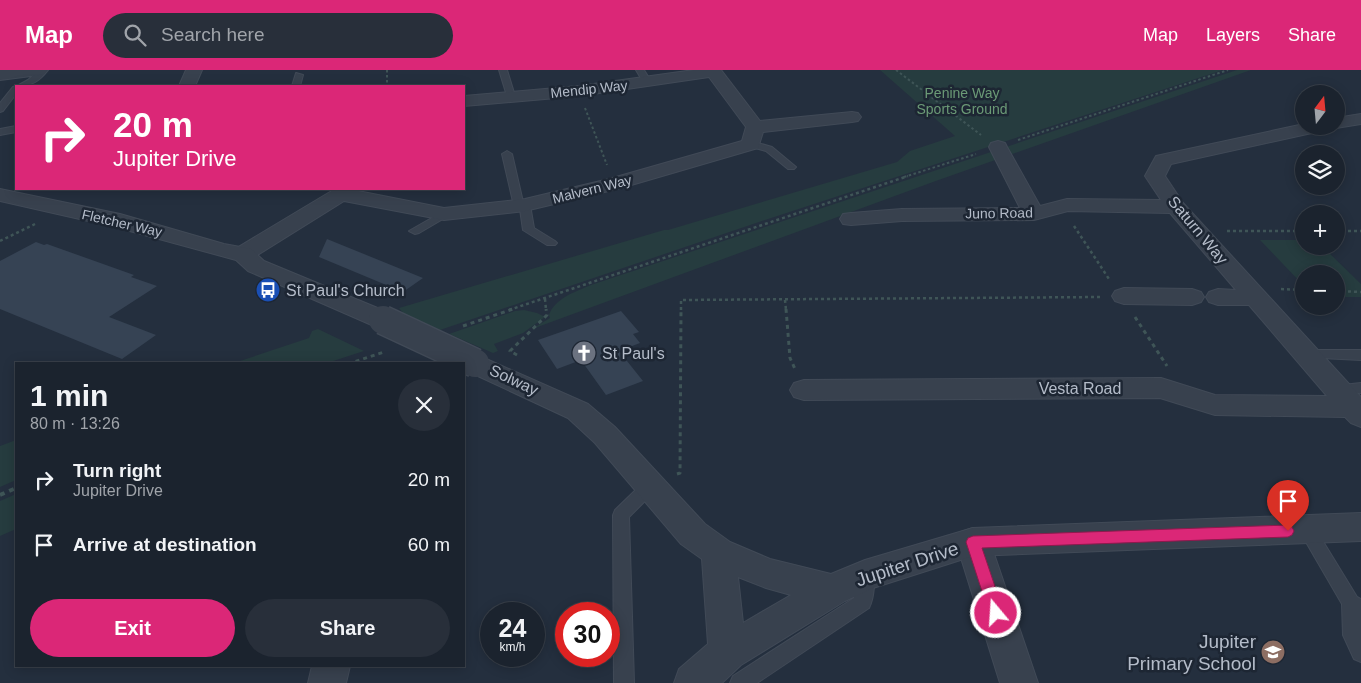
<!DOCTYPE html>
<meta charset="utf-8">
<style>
body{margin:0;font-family:Arial,sans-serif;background:#282f3a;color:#f1f3f6;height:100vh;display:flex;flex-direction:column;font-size:19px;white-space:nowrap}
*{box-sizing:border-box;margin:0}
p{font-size:16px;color:#a0a4aa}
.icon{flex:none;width:28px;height:28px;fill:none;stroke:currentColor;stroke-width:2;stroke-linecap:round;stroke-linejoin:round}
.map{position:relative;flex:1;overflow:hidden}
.drawer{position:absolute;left:15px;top:292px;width:450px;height:305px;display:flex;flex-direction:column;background:#1b232e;border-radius:0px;box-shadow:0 2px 12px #0003,0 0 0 1px #39404a}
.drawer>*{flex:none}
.hud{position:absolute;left:15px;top:15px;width:450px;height:105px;border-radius:0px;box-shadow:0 2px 12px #0003,0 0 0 1px #39404a;background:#db2777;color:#fff;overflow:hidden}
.needle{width:32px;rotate:16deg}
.fabs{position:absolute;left:1295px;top:15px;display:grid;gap:10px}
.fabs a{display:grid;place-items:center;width:50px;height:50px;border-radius:50%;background:#1b232e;box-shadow:0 2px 12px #0003,0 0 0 1px #39404a;font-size:25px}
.speed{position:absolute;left:480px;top:532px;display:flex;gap:10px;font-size:25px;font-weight:700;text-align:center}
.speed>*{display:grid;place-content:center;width:65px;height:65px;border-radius:50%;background:#1b232e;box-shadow:0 2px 12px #0003,0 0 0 1px #39404a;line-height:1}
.speed small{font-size:12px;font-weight:400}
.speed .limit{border:8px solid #d22;background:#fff;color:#111}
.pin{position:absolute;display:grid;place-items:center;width:42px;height:42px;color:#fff;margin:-51px -21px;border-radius:50% 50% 50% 0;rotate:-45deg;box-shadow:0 0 5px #0007}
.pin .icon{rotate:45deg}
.me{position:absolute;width:55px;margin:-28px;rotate:342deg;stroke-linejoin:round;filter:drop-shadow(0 0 4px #0008)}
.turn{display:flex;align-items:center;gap:18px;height:105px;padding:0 15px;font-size:22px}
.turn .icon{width:65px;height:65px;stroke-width:2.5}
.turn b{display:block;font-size:35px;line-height:42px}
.round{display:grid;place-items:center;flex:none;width:52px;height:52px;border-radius:26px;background:#282f3a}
.overview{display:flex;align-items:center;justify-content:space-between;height:85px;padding:0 15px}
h1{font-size:30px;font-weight:600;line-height:38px}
.button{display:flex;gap:10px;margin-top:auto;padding:10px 15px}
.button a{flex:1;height:58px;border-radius:30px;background:#db2777;color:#fff;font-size:20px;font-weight:600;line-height:58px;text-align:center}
.button a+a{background:#282f3a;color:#f1f3f6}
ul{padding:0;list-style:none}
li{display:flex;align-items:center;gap:15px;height:65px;padding:0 15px}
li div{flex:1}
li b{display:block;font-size:19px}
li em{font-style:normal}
header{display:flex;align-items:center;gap:30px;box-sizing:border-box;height:70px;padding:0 25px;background:#db2777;color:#fff}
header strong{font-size:24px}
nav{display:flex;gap:28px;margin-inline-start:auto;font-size:18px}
.search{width:350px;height:45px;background:#282f3a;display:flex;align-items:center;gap:12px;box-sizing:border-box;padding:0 18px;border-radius:28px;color:#a0a4aa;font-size:19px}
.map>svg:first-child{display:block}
.green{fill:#263c3f}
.building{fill:#364354}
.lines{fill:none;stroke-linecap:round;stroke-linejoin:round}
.service-casing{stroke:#414a57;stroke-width:2}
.minor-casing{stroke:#414a57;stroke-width:2}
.tertiary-casing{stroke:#414a57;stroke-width:2}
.path-far3{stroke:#3f5557;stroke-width:2;stroke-dasharray:2.5 2.5;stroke-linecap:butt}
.path-far2{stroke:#3f5557;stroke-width:2.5;stroke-dasharray:3 3;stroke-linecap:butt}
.path-far1{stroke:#3f5557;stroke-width:3;stroke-dasharray:4 4;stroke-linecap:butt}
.path{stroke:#3f5557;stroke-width:4;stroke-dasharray:5 5;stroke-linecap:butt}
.service{fill:#38414e;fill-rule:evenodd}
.minor{fill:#38414e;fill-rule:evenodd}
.tertiary{fill:#38414e;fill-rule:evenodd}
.tertiary-bridge-casing{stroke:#414a57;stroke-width:31;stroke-linecap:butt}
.tertiary-bridge{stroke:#38414e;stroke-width:28}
.route{fill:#db2777;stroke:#8e194d}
.labels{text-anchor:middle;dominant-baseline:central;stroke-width:5;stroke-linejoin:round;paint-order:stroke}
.far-street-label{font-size:14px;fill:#b4bcc9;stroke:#1d2633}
.far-park-label{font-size:14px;fill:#6b9a76;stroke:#1d2633}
.street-label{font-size:16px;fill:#b4bcc9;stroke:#1d2633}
.poi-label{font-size:16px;fill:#b4bcc9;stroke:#1d2633;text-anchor:start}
.near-street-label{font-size:19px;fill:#b4bcc9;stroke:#1d2633}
.near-poi-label{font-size:19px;fill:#b4bcc9;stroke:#1d2633;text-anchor:end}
</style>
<header>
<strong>Map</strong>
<div class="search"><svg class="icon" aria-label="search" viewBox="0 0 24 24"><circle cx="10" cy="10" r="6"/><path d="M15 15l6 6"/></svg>Search here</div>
<nav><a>Map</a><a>Layers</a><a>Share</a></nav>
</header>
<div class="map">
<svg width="1361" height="613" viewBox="0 0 1361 613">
<rect width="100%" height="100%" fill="#242f3e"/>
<path class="green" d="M880,0H1223L759,152L440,260L404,244L399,238L664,160H668L897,92L910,81L955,66Z
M1237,0H1251L933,112L532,259L550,248L549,245C555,228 575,222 591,215Z
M1260,170H1304V176H1322L1361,214V227H1336V204H1304V216Z
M524,240L537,243L545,247L523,263L494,274L498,281L493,283L449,264L515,241Z
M318,259L364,281L324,294H231L309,268L312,261Z
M16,370V410L0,417V376Z
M16,424V459L0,466V431Z"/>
<path class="building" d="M327,169L423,208L403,222L319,187Z
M36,172L44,175L47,174L134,205L131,207L157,216L109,247L156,265L122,289L0,239V191Z
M621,241L639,262L633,264L640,273L619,281L643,311L606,325L581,290L557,299L538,270Z"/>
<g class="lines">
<defs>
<path id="service" d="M39,0H48C39,11 32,16 17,16L28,10Z
M499,0H507L515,26L514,28L507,26Z
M636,0H644L652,13L651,15H645Z
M296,3L303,5L300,16H292Z
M16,16V24L3,41L0,42V33L13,17Z
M16,56V62L0,65V59Z
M751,71L772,77L796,97L794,99H788L766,81L748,76V72Z
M507,81L512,84L523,132L529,133L530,135L534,158L555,171L557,173L555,175H547L523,160L520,139L514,136L502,84Z
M444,141L449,144L448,146L419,163L415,164L409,161Z
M1306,280H1361V290L1301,287L1299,284L1301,281Z
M1361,313V323L1333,322L1331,319L1333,316Z
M651,409L657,411L659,415L657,419L629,447L634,613H614L613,445L615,440L645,411Z
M1307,453L1313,455L1357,527L1361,529V592L1354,589L1343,565L1342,534L1299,460L1301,455Z
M865,497L871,500C876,510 874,528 869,538L757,613H730L733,606L854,528L856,505L859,500Z"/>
<path id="minor" d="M186,0H202L195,16H179Z
M694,0H721L760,51L852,42L858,43L861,47L858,51L852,52L763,62L758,78L621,118L525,141L444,150L344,131L251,189L243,191L235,189L232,184L235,179L335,119H359L358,121L444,138L525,129L609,109L742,71L746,57L709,7L579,26L464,36V26L579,16Z
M1361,44V54L1336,58L1330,57L1327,60L1321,61L1171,94L1165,106L1183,133L1361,327V357L1351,353L1345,347L1215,345L1160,328L804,330L794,327L790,320L794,313L804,310L1161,308L1215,325L1327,326L1249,235H1218L1209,232L1206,227L1209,222L1218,219L1236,220L1170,143L1068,141L1034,150L902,151L851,155L843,154L840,149L843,144L851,143L902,139L1020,138L989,77L991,73L998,71L1005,73L1007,77L1040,136L1067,129L1161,130L1145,106L1156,86L1304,54V56H1336V48Z
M1124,218L1192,219L1201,222L1204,227L1201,232L1192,235L1124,234L1115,231L1112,226L1115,221Z
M973,458L985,462L990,472L1038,613H1000L956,472L961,462Z
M312,596H350L346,613H308Z"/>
<path id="tertiary" d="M0,0H47L45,3L39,5L0,10Z
M0,119L120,144L224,174L251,179L264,191L392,244L396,250L392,256L383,258L374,256L248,201L236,190L115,157L0,131Z
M475,284L588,334L615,357L705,454L730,472L770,489L831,504L865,490L973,458L1361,443V471L973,486L873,518L845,531L741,595L722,613H674L679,599L708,574L702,489L681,474L595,373L568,348L465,300L464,294L462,293L465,286ZM738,507L766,518L791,525L743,553Z"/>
</defs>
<use href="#service" class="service-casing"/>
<use href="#minor" class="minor-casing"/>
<use href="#tertiary" class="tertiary-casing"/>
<path class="path-far3" d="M387,0V16
M896,0L981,65
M585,38L607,95
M1018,70L1228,0
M904,107L976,84"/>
<path class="path-far2" d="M1074,156L1109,209
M1227,161H1304
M1336,161H1361
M0,171L35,154
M1281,219L1304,220
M1336,221L1361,222
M545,229L546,240
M785,230L786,240
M509,240L908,106
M681,240V230L1101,227"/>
<path class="path-far1" d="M786,239L790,288L795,299
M1135,247L1167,296
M463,256L513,239
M517,285L510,281L547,245L546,239
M348,294L384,282
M677,404L680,403L681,239"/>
<path class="path" d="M0,425L16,418"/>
<use href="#service" class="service"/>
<use href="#minor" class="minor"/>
<use href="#tertiary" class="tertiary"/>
<defs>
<path id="tertiary-bridge" d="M383,250L475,293"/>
</defs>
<use href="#tertiary-bridge" class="tertiary-bridge-casing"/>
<use href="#tertiary-bridge" class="tertiary-bridge"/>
</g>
<path class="route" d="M1288,455L1292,457L1294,461L1292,465L1288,467L982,478L1004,543L1002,548L996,550L991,548L989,543L966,472L968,468L973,466Z"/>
<defs>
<symbol id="bus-disc" viewBox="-11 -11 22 22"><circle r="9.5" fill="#1a4fb4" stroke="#1d2633"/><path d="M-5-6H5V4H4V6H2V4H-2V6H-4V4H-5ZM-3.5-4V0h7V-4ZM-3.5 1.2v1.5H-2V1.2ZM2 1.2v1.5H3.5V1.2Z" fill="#fff"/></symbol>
<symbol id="church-disc" viewBox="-11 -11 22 22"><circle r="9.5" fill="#6b7280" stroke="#1d2633"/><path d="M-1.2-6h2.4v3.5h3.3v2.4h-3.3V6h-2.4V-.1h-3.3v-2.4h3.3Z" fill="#fff"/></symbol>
<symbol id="school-disc" viewBox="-11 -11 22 22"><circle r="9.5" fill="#8d6e63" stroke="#1d2633"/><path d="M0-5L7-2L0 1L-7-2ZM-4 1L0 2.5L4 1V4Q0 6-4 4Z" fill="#fff"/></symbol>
</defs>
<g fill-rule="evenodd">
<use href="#bus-disc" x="254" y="206" width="28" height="28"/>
<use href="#church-disc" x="570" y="269" width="28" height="28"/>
<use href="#school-disc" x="1259" y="568" width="28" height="28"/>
</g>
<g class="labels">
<g class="far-street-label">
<text transform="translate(589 19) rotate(-6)">Mendip Way</text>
<text transform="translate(592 119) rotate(-14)">Malvern Way</text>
<text transform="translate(999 143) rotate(-1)">Juno Road</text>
<text transform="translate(122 153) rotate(13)">Fletcher Way</text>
</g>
<g class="far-park-label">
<text x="962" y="23">Penine Way<tspan x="962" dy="16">Sports Ground</tspan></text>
</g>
<g class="street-label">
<text transform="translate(1198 160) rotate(50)">Saturn Way</text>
<text transform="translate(514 310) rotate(25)">Solway</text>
<text x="1080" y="318">Vesta Road</text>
</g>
<g class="poi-label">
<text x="286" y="220">St Paul's Church</text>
<text x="602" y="283">St Paul's</text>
</g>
<g class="near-street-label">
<text transform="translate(907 494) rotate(-18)">Jupiter Drive</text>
</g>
<g class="near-poi-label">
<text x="1256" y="571">Jupiter<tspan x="1256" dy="22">Primary School</tspan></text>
</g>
</g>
</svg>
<div class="fabs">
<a><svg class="needle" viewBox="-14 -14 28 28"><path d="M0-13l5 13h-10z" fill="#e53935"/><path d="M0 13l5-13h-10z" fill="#a0a4aa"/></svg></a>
<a><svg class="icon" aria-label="layers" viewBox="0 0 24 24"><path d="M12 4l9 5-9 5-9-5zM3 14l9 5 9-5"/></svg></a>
<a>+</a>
<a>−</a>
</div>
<div class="speed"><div>24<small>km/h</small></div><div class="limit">30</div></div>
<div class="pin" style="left:1288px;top:461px;background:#d93025"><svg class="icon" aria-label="arrive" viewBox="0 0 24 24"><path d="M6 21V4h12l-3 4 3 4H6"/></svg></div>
<svg class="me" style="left:996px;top:543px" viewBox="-20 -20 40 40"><circle r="17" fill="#db2777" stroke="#fff" stroke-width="3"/><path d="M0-11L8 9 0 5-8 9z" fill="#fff"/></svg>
<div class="hud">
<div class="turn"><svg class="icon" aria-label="right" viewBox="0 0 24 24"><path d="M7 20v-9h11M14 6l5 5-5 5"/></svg><div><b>20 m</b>Jupiter Drive</div></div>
</div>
<section class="drawer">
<div class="overview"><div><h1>1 min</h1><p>80 m · 13:26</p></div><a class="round"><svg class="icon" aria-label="close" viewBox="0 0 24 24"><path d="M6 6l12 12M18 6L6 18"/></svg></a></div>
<ul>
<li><svg class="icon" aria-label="right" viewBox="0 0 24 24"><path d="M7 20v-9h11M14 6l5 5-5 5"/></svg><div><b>Turn right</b><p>Jupiter Drive</p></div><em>20 m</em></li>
<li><svg class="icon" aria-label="arrive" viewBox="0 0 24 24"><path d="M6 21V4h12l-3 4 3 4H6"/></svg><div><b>Arrive at destination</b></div><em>60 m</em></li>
</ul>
<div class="button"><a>Exit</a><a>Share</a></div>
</section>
</div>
